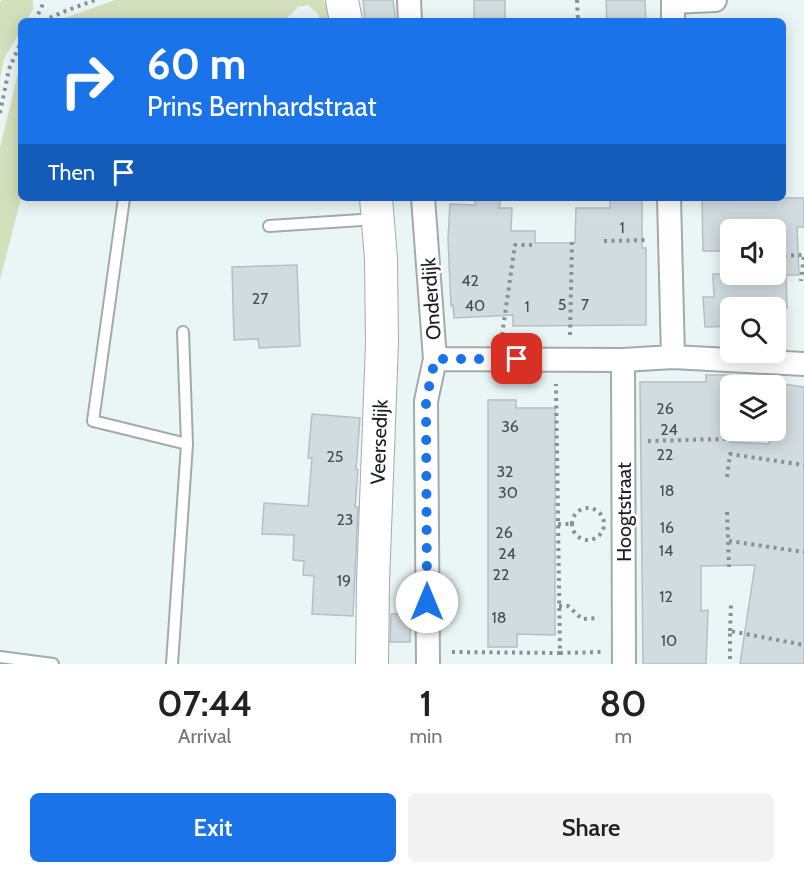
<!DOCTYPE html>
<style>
body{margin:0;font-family:Cabin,sans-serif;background:#f2f2f2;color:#222;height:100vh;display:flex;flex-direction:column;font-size:22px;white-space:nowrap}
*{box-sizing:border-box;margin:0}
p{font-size:20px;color:#767676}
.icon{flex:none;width:33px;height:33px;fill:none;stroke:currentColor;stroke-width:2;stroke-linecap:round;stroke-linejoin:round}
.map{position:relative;height:664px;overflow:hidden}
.drawer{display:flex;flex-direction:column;background:#fff;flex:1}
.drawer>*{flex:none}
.banner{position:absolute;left:18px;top:18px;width:768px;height:183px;border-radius:9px;box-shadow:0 3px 15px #0003;background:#1a73e8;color:#fff;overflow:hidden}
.controls{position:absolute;left:720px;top:219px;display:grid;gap:12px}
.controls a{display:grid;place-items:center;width:66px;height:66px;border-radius:9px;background:#fff;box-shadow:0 3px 15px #0003;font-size:30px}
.pin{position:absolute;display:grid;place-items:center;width:51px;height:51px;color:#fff;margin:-26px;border-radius:12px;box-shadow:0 3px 9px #0006}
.me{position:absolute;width:66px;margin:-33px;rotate:0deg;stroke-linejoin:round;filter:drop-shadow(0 0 4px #0008)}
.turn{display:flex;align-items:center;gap:21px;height:126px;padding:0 30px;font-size:27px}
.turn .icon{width:78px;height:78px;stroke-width:2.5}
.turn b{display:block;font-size:42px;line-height:51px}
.then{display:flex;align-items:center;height:57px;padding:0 30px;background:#0003;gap:12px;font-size:22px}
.eta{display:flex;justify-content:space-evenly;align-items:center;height:102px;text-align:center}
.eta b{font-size:36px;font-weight:600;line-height:42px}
.cta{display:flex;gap:12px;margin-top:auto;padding:12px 30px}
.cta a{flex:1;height:69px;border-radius:9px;background:#1a73e8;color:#fff;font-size:24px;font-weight:600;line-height:69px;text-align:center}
.cta a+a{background:#f2f2f2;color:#222}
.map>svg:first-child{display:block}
.green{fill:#d4dfbc}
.building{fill:#d1dce0;stroke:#b5bfc3;stroke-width:1.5}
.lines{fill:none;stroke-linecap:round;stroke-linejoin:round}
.lane-casing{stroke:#a0acaa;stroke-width:14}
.street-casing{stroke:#a0acaa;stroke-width:26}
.secondary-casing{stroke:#a0acaa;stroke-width:34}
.path{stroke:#899190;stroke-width:4;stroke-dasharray:3 4.5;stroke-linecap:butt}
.lane{stroke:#fff;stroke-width:10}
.street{stroke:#fff;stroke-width:22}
.secondary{stroke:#fff;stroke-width:32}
.route{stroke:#1a73e8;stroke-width:10;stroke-dasharray:0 18}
.labels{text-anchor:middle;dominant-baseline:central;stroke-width:5;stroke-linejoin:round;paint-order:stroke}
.number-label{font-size:16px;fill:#484e4e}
.street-label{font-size:20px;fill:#1b1f1e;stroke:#fff}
</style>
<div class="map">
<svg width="804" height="664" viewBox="0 0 804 664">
<rect width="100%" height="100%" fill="#eaf6f5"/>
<path class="green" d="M2,0H33V9L26,21H21V30L4,59L0,79V2Z
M115,0H323L328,5L331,21H320L318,14L308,5L298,7L284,21H56Z
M21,60V198L0,280V148Z"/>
<path class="building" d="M363,0H393L396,21H365Z
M474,0H505V21H474Z
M606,0H645L646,21H607Z
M475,198H501L499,208H512L511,231H535V243H575L576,208H610V198H642V248H646V325L513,326V315L454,318L453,305L451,306L448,239L450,204L475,205Z
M702,198H804V227H797L799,275H786L787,308H730V326L705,327L703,297H714L713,274H776V230H730V251H703Z
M297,265L300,346L259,348L258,339L234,340L232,267Z
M706,375H730V442L769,444L770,430H776V383L804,387V664H740L755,565L701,566V611L708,610L706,664H643L640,382H706Z
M488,400H516V408H555V635L517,634V647H488Z
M312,414L360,418L356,469L358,470L355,507H358L353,616L312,614L314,576L303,575L304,561L293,560L294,535L262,534L264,503L308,506L312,458H308Z
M391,614H410V642H390Z"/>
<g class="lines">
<defs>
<path id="lane" d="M124,198L93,421L187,444L172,664
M269,226L377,219
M183,332L187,444
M0,657L53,664"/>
<path id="street" d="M409,0L410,21
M673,2L715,0
M673,21V0
M423,198L435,359L426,401L428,664
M669,198L673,357
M435,359L623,360L673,357L804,364
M623,360L624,664"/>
<path id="secondary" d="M342,0L346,21
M372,664L373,582L382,343L381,259L376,198"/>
</defs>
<use href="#lane" class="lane-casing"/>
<use href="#street" class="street-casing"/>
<use href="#secondary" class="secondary-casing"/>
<path class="path" d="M577,0L578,21
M35,21L42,6V0
M43,21L63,12L95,0
M0,113L9,69L21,42
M604,241L646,240
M776,256L804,255L801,281
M730,257H728V260H730
M502,335L515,245H532
M570,335L572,242
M648,441L724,439L726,382
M727,477L730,454L804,465
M572 524a16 16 0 1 1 32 0a16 16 0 1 1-32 0Z
M727,512L729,567
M558,524H572
M729,541L804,552
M559,606H568L582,619L599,618
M730,631L731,605
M452,652L560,653L556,384
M560,653L601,652
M730,659V631L804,645"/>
<use href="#lane" class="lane"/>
<use href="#street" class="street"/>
<use href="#secondary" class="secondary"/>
</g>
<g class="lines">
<path class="route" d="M427,602L426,401L435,359H517"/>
</g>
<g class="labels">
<g class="number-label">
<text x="622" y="227">1</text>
<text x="470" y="280">42</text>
<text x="260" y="298">27</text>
<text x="562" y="304">5</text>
<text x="585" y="304">7</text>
<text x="475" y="305">40</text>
<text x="527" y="306">1</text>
<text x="665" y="408">26</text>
<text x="510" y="426">36</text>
<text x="669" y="429">24</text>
<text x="665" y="454">22</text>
<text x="335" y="456">25</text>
<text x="505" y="471">32</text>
<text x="667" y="490">18</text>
<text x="508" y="492">30</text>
<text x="345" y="519">23</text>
<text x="667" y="527">16</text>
<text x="504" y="532">26</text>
<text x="666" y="550">14</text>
<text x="507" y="553">24</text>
<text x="501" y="574">22</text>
<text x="344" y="580">19</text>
<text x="666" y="596">12</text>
<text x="499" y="617">18</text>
<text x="669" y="640">10</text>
</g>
<g class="street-label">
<text transform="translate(431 299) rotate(-94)">Onderdijk</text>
<text transform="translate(379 442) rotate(-88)">Veersedijk</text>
<text transform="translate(624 512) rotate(-90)">Hoogtstraat</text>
</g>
</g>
</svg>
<div class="controls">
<a><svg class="icon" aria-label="sound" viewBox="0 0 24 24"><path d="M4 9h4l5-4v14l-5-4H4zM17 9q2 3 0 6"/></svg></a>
<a><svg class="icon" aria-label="search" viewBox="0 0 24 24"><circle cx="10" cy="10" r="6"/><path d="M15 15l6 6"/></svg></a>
<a><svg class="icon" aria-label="layers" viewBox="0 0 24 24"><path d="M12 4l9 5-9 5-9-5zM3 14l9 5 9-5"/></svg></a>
</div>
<div class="pin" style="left:517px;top:359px;background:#d93025"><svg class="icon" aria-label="arrive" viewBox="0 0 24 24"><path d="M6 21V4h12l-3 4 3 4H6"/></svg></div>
<svg class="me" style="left:427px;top:602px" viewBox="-20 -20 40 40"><circle r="19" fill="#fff"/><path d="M0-13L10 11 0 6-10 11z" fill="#1a73e8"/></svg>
<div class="banner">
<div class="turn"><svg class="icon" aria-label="right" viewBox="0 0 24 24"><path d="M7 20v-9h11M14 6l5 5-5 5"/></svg><div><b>60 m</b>Prins Bernhardstraat</div></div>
<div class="then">Then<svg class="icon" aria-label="arrive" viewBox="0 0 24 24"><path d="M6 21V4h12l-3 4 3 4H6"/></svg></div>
</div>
</div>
<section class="drawer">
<div class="eta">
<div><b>07:44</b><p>Arrival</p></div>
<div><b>1</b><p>min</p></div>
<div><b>80</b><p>m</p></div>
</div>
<div class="cta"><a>Exit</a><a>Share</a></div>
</section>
